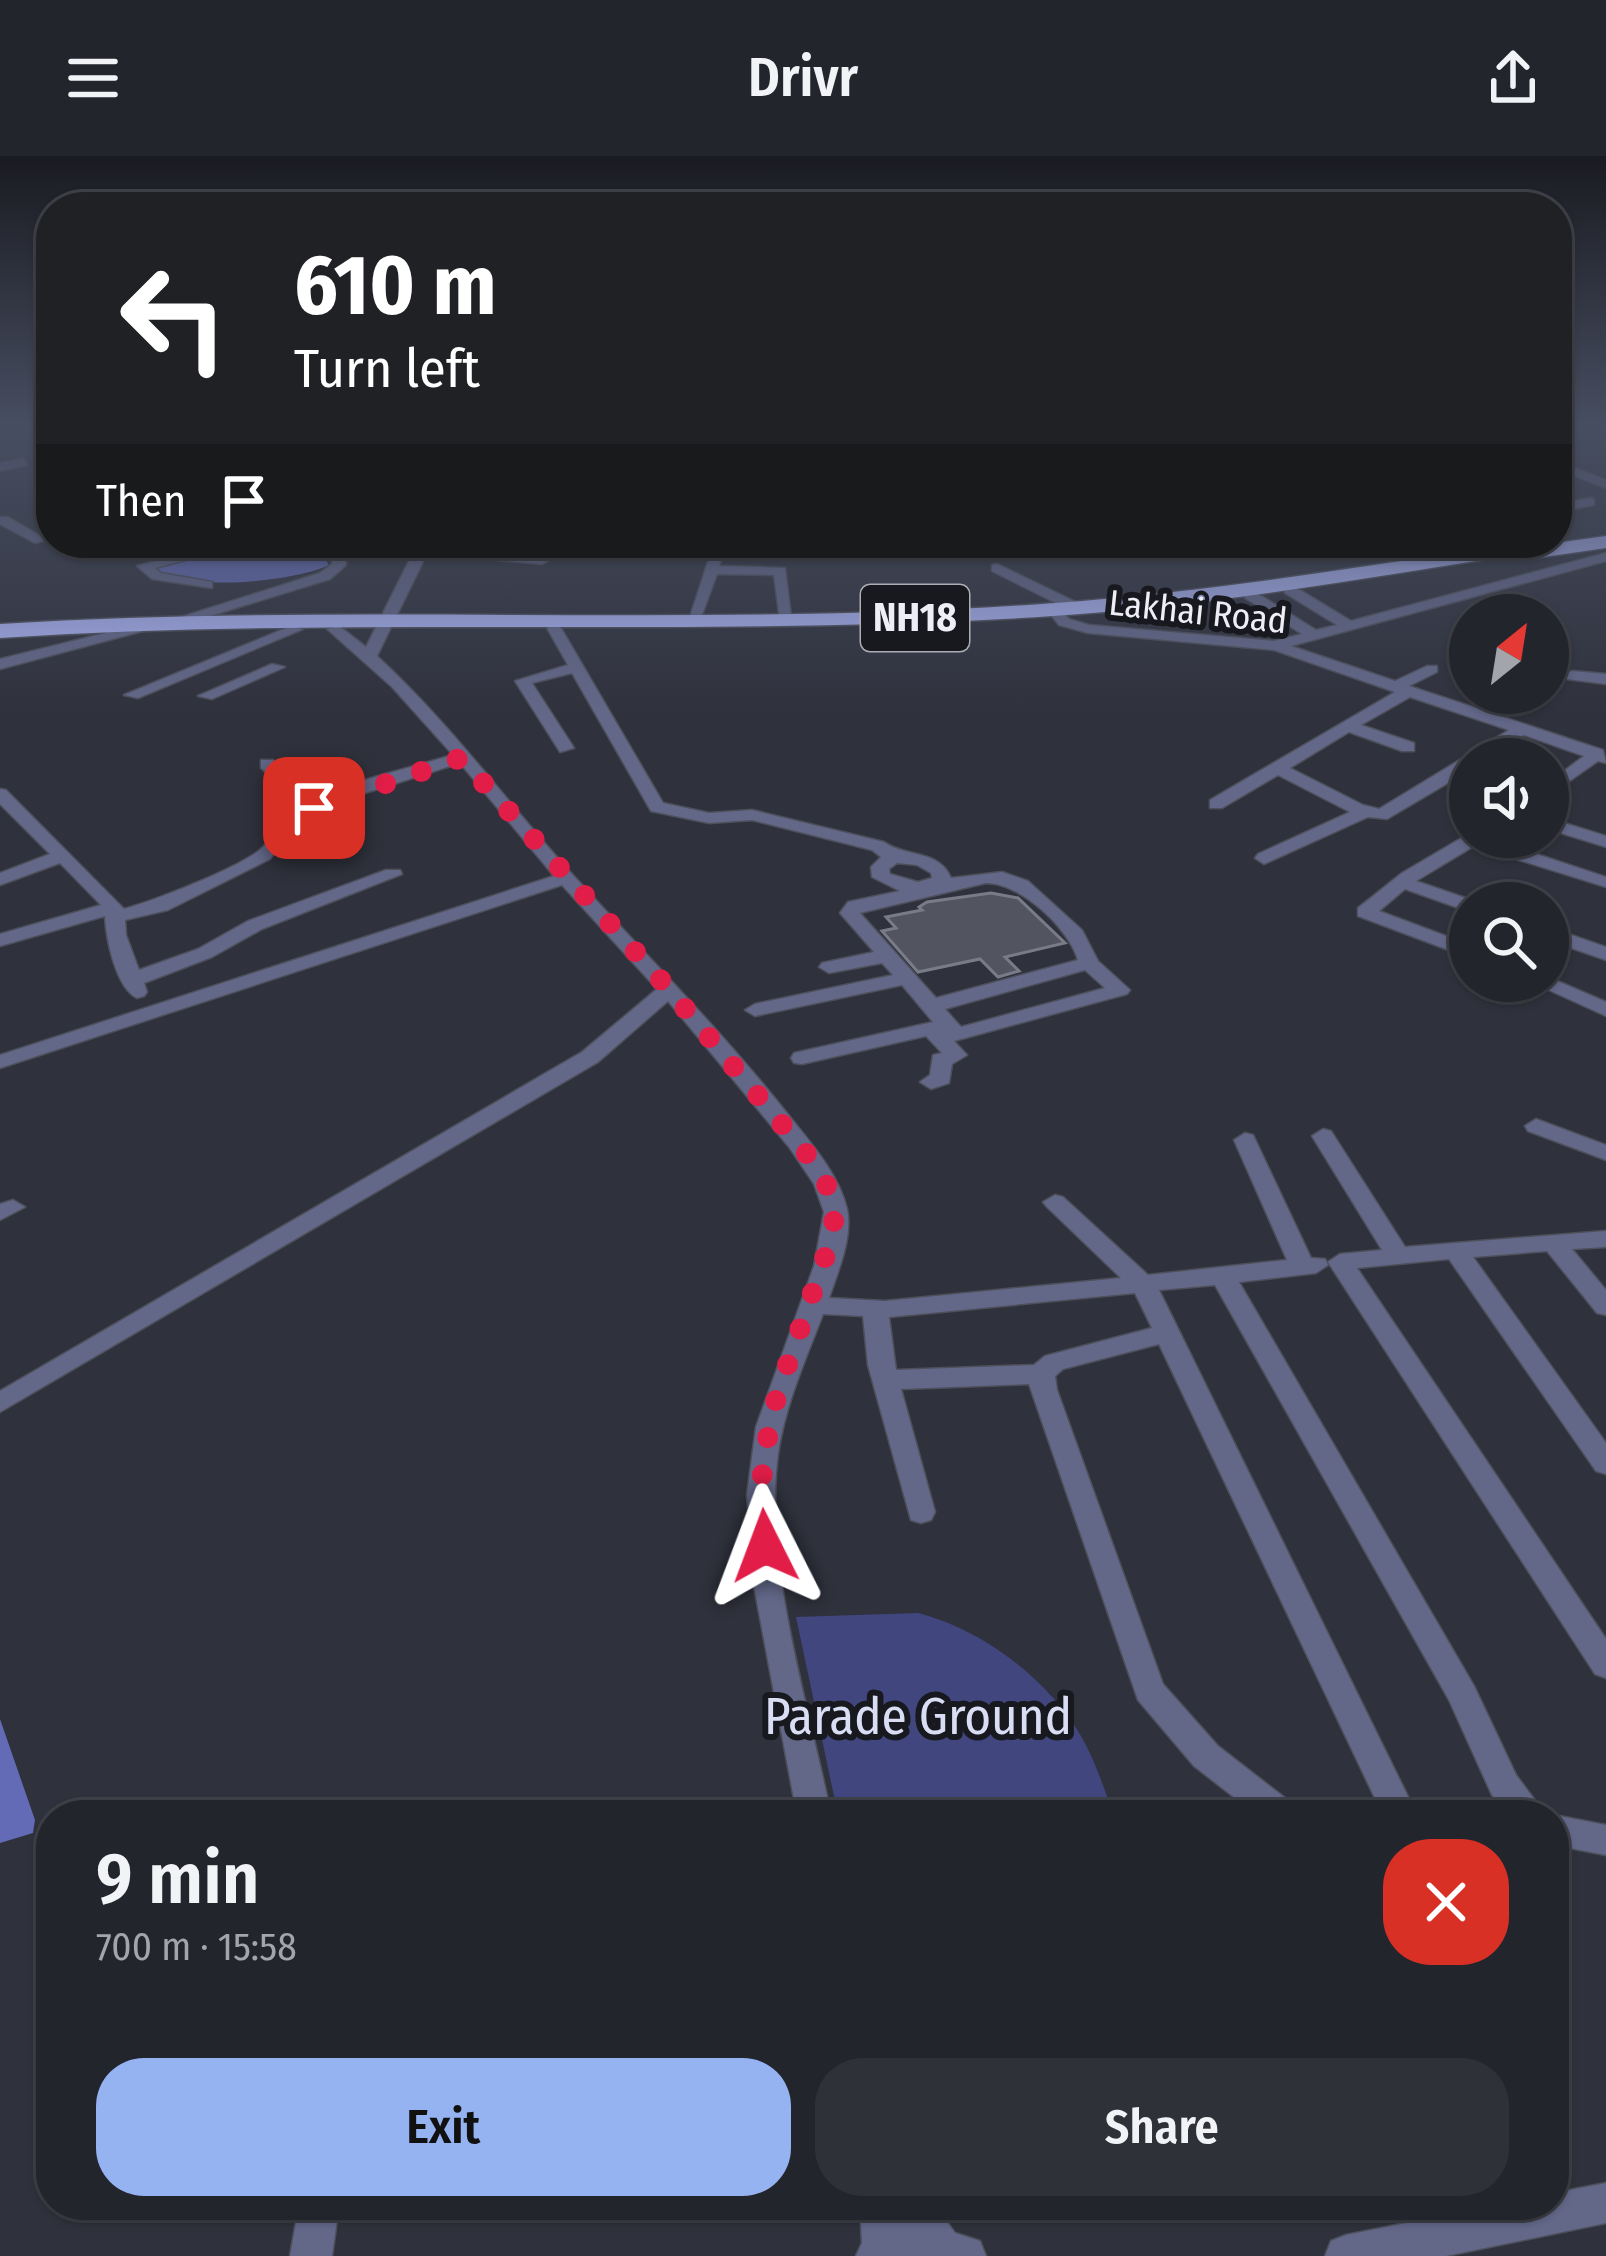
<!DOCTYPE html>
<meta charset="utf-8">
<style>
body{margin:0;font-family:"Fira Sans Condensed",sans-serif;background:#2f3139;color:#f1f3f6;height:100vh;display:flex;flex-direction:column;font-size:45px;white-space:nowrap}
*{box-sizing:border-box;margin:0}
p{font-size:39px;color:#a3a5aa}
.icon{flex:none;width:66px;height:66px;fill:none;stroke:currentColor;stroke-width:2;stroke-linecap:round;stroke-linejoin:round}
.map{position:relative;flex:1;overflow:hidden}
.side{position:absolute;left:36px;top:1644px;width:1533px;height:420px;display:flex;flex-direction:column;background:#23252d;border-radius:48px;box-shadow:0 3px 9px #0004,0 0 0 3px #404249}
.side>*{flex:none}
.hud{position:absolute;left:36px;top:36px;width:1536px;height:366px;border-radius:48px;box-shadow:0 3px 9px #0004,0 0 0 3px #404249;background:#202124;color:#fff;overflow:hidden}
.needle{width:78px;rotate:30deg}
.controls{position:absolute;left:1449px;top:438px;display:grid;gap:24px}
.controls a{display:grid;place-items:center;width:120px;height:120px;border-radius:50%;background:#23252d;box-shadow:0 3px 9px #0004,0 0 0 3px #404249;font-size:60px}
.pin{position:absolute;display:grid;place-items:center;width:102px;height:102px;color:#fff;margin:-51px;border-radius:24px;box-shadow:0 6px 18px #0006}
.me{position:absolute;width:132px;margin:-66px;rotate:357deg;stroke-linejoin:round;filter:drop-shadow(0 0 9px #0008)}
.turn{display:flex;align-items:center;gap:42px;height:252px;padding:0 60px;font-size:54px}
.turn .icon{width:156px;height:156px;stroke-width:2.5}
.turn b{display:block;font-size:84px;line-height:102px}
.then{display:flex;align-items:center;height:114px;padding:0 60px;background:#0003;gap:24px;font-size:45px}
.round{display:grid;place-items:center;flex:none;width:126px;height:126px;border-radius:48px;background:#2f3139}
.head{display:flex;align-items:center;justify-content:space-between;height:204px;padding:0 60px}
h1{font-size:72px;font-weight:600;line-height:90px}
.action{display:flex;gap:24px;margin-top:auto;padding:24px 60px}
.action a{flex:1;height:138px;border-radius:48px;background:#95b2f1;color:#111;font-size:48px;font-weight:600;line-height:138px;text-align:center}
.action a+a{background:#2f3139;color:#f1f3f6}
header{display:flex;justify-content:space-between;align-items:center;height:156px;padding:0 60px;background:#23252d;font-size:54px;font-weight:600}
.map>svg:first-child{display:block}
.green{fill:#41467e}
.water{fill:#636bb6}
.building{fill:#525460;stroke:#797b89;stroke-width:3}
.lines{fill:none;stroke-linecap:round;stroke-linejoin:round}
.minor-casing{stroke:#4d4f5a;stroke-width:3}
.highway-casing{stroke:#4d4f5a;stroke-width:3}
.minor{fill:#636889;fill-rule:evenodd}
.highway{fill:#aab3f4;fill-rule:evenodd}
.route{stroke:#e11d48;stroke-width:21;stroke-dasharray:0 37.8}
.labels{text-anchor:middle;dominant-baseline:central;stroke-width:12;stroke-linejoin:round;paint-order:stroke}
.far-street-label{font-size:36px;fill:#edeef6;stroke:#18191e}
.shield{fill:#18191e;stroke:#adaeb5;stroke-width:3}
.shield-label{font-size:39px;font-weight:bold;fill:#edeef6}
.near-park-label{font-size:51px;fill:#dadef4;stroke:#18191e}
</style>
<header><svg class="icon" aria-label="menu" viewBox="0 0 24 24"><path d="M4 6h16M4 12h16M4 18h16"/></svg>Drivr<svg class="icon" aria-label="share" viewBox="0 0 24 24"><path d="M12 15V3M7 8l5-5 5 5M5 13v7h14v-7"/></svg></header>
<div class="map">
<svg width="1606" height="2100" viewBox="0 0 1606 2100">
<rect width="100%" height="100%" fill="#2f313c"/>
<path class="green" d="M918,1457C982,1473 1048,1523 1081,1580C1095,1604 1104,1633 1114,1659H838L796,1461Z"/>
<path class="water" d="M259,387C286,387 315,383 329,409C293,426 179,438 149,409Z
M0,1563L35,1664L33,1677L0,1687Z"/>
<path class="building" d="M991,737L1018,742L1065,787L1005,801L1019,815L998,821L980,803L918,816L882,775L896,772L886,761L922,754L919,751L927,746Z"/>
<g class="lines">
<defs>
<path id="minor" d="M23,302L27,309L0,315V307Z
M1557,305L1606,324V332L1557,313Z
M1590,342L1594,343V349L1557,356V348Z
M0,361H8L47,384L35,387L0,368Z
M226,387H250L155,412L161,417L212,426V432L152,423L137,410Z
M339,387H354L345,397L346,409L330,423L184,468L173,467L0,513V503L166,462L172,464L320,417L332,408L331,396Z
M418,387H432L377,500C449,566 506,645 571,717C645,798 722,875 790,961C811,987 839,1019 847,1053C853,1081 838,1116 829,1142L885,1145L1121,1122L1047,1051L1043,1046L1055,1039L1063,1041L1148,1119L1287,1104L1234,984L1245,977L1253,979L1311,1102L1325,1103L1328,1109L1316,1117L1239,1126L1474,1530L1516,1619L1546,1659H1508L1492,1639L1449,1544L1215,1129L1159,1134L1417,1659H1383L1159,1188L1063,1213L1055,1220L1057,1234L1163,1528L1218,1590L1294,1649L1299,1659H1257L1194,1610L1138,1544L1029,1228L901,1233L935,1356L931,1364L921,1367L911,1364L868,1209L863,1160L823,1158C806,1203 785,1249 778,1298C763,1408 809,1550 831,1659H797L754,1430L747,1339L756,1271L814,1110L824,1056L814,1028L789,991L668,845L598,906L0,1256V1235L582,896L657,833L562,729L0,912V899L554,720L460,607L337,646L294,670L270,703L168,754L125,764L126,779L139,814L198,793L248,765L386,714H400L402,718L262,773L212,801L144,827L147,836L144,840L137,842C116,832 106,783 105,760L0,790V778L101,749L60,707L0,729V717L50,698L0,648V633L6,634L124,753C151,746 245,710 263,691C279,674 279,663 302,650L261,612V604H273L315,643L368,623L453,599L392,531L327,473L339,470L366,491ZM1135,1137L1152,1172L1045,1200L1034,1209L896,1214L889,1161Z
M486,387H500L498,397L542,400L549,404L542,408L486,403Z
M714,387H728L719,410L785,412L792,468L780,465L774,419L717,418L699,467L687,470Z
M1606,397V405L1291,490L1395,525L1427,510H1437V516L1409,530L1603,594L1606,607L1598,605L1548,640V627L1584,600L1524,579L1487,603H1470V614L1387,663L1368,661L1264,708L1255,702L1258,698L1350,656L1278,619L1222,652H1210V644L1395,536L1274,494L1088,477L1059,469L1047,454L1059,451L1069,463L1089,469L1274,485L1302,478L1245,442V436H1255L1316,474L1337,469L1285,437V431H1295L1351,465ZM1410,541L1509,574L1379,653L1363,649L1290,612L1349,576L1402,595H1414V587L1361,569Z
M997,408L1080,448L1082,451L1070,454L992,415V409Z
M554,468L561,472L663,647L709,657L752,654L884,686C906,702 939,693 951,722L1002,716L1028,725L1082,774L1098,805L1130,834L1127,838L954,885L967,899L952,908L949,927L931,933L920,926L930,919L933,899L942,897L926,880L802,908L794,907L791,902L794,897L933,866L902,829L755,860L745,854L755,848L893,819L882,807L829,817L819,811L822,807L874,796L840,757L848,746L900,735L872,721L871,711L881,701L872,694L752,664L709,667L651,655L572,517L532,527L574,592L560,596L515,525L568,509L547,472ZM897,707L917,709L931,717L932,722L918,726L890,718L889,713ZM986,727C1020,727 1068,771 1078,804L936,842L860,757ZM1085,814L1105,832L961,871L945,853Z
M291,470L303,473L138,542L124,539Z
M272,508L285,511L212,543L198,540Z
M1572,515L1606,518V528L1567,523V517Z
M1548,662L1606,680V691L1548,673Z
M1470,677V681H1485L1606,721V731L1474,690L1416,725L1477,746L1470,747V756L1405,733L1379,755L1470,789V802L1358,760V752L1402,717Z
M1548,771L1606,791V804L1548,784Z
M1548,821L1606,846V860L1529,825H1548Z
M1536,963L1606,989V1004L1528,975L1525,970Z
M1323,973L1331,975L1405,1091L1606,1075V1091L1572,1093L1606,1134V1159L1597,1157L1547,1095L1473,1101L1606,1287V1318L1596,1315L1449,1103L1357,1112L1606,1483V1522L1595,1518L1328,1106L1340,1098L1382,1094L1312,980Z
M13,1044L25,1051L0,1064V1048Z
M1554,1659L1606,1669V1699L1554,1689Z
M1606,2027V2067L1446,2100H1325L1331,2085L1346,2079L1497,2049H1554V2037Z
M299,2049H339L332,2100H290Z
M860,2049H935L955,2077L980,2085L986,2100H856L862,2087Z"/>
<path id="highway" d="M1606,380V392L1530,403L1521,398C1365,422 1210,450 1053,460C702,483 350,459 0,482V468C351,446 704,473 1055,447C1210,436 1362,411 1515,387H1557V382L1563,386Z"/>
</defs>
<use href="#minor" class="minor-casing"/>
<use href="#highway" class="highway-casing"/>
<use href="#minor" class="minor"/>
<use href="#highway" class="highway"/>
</g>
<linearGradient id="sky" x2="0" y2="1"><stop stop-color="#1a1b21"/><stop offset="0.48" stop-color="#474e61"/><stop offset="1" stop-color="#474e61" stop-opacity="0"/></linearGradient>
<rect width="1606" height="561" fill="url(#sky)"/>
<g class="lines">
<path class="route" d="M314,652L461,602L668,832L811,1003L833,1040L834,1075L777,1239L764,1298L760,1347L765,1390"/>
</g>
<g class="labels">
<g class="far-street-label">
<text transform="translate(1198 456) rotate(6)">Lakhai Road</text>
</g>
<rect class="shield" x="861" y="429" width="108" height="66" rx="9"/>
<g class="shield-label">
<text x="915" y="462">NH18</text>
</g>
<g class="near-park-label">
<text x="918" y="1561">Parade Ground</text>
</g>
</g>
</svg>
<div class="controls">
<a><svg class="needle" viewBox="-14 -14 28 28"><path d="M0-13l5 13h-10z" fill="#e53935"/><path d="M0 13l5-13h-10z" fill="#a3a5aa"/></svg></a>
<a><svg class="icon" aria-label="sound" viewBox="0 0 24 24"><path d="M4 9h4l5-4v14l-5-4H4zM17 9q2 3 0 6"/></svg></a>
<a><svg class="icon" aria-label="search" viewBox="0 0 24 24"><circle cx="10" cy="10" r="6"/><path d="M15 15l6 6"/></svg></a>
</div>
<div class="pin" style="left:314px;top:652px;background:#d93025"><svg class="icon" aria-label="arrive" viewBox="0 0 24 24"><path d="M6 21V4h12l-3 4 3 4H6"/></svg></div>
<svg class="me" style="left:765px;top:1390px" viewBox="-20 -20 40 40"><path d="M0-17L14 15 0 8-14 15z" fill="#e11d48" stroke="#fff" stroke-width="4"/></svg>
<div class="hud">
<div class="turn"><svg class="icon" aria-label="left" viewBox="0 0 24 24"><path d="M17 20v-9H6M10 6l-5 5 5 5"/></svg><div><b>610 m</b>Turn left</div></div>
<div class="then">Then<svg class="icon" aria-label="arrive" viewBox="0 0 24 24"><path d="M6 21V4h12l-3 4 3 4H6"/></svg></div>
</div>
<section class="side">
<div class="head"><div><h1>9 min</h1><p>700 m · 15:58</p></div><a class="round" style="background:#d93025;color:#fff"><svg class="icon" aria-label="close" viewBox="0 0 24 24"><path d="M6 6l12 12M18 6L6 18"/></svg></a></div>
<div class="action"><a>Exit</a><a>Share</a></div>
</section>
</div>
